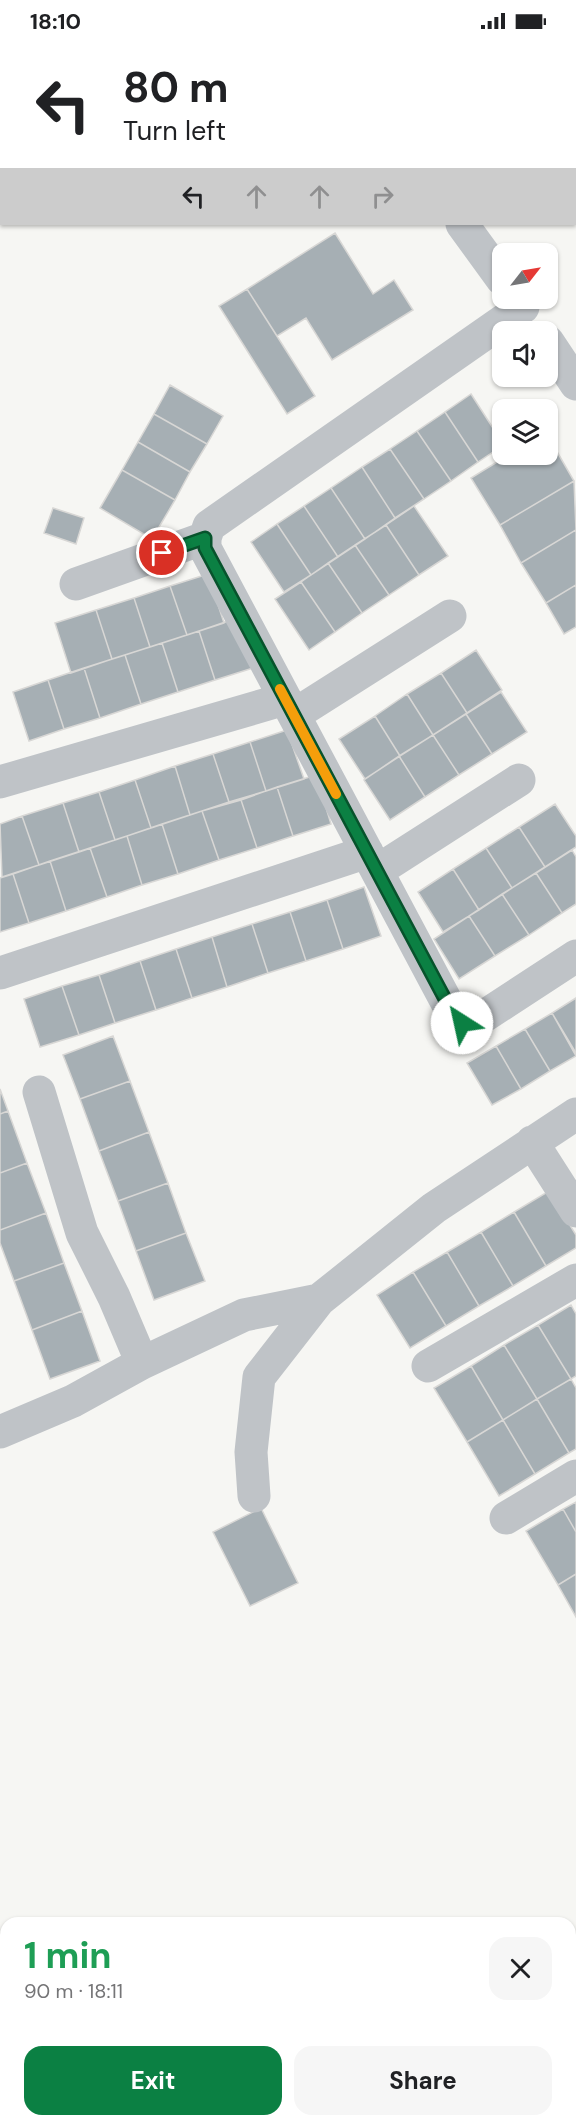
<!DOCTYPE html>
<meta charset="utf-8">
<style>
body{margin:0;font-family:"DM Sans",sans-serif;background:#f6f6f6;color:#202124;height:100vh;display:flex;flex-direction:column;font-size:22px;white-space:nowrap}
*{box-sizing:border-box;margin:0}
p{font-size:20px;color:#757577}
.icon{flex:none;width:33px;height:33px;fill:none;stroke:currentColor;stroke-width:2;stroke-linecap:round;stroke-linejoin:round}
.map{position:relative;flex:1;overflow:hidden}
.drawer{position:absolute;left:0px;top:1875px;width:576px;height:210px;display:flex;flex-direction:column;background:#fff;border-radius:18px 18px 0 0;box-shadow:0 2px 4px #0004}
.drawer>*{flex:none}
.guide{position:absolute;left:0px;top:0px;width:576px;height:183px;box-shadow:0 2px 4px #0004;background:#fff;color:#202124;overflow:hidden}
.needle{width:39px;rotate:59deg}
.controls{position:absolute;left:492px;top:201px;display:grid;gap:12px}
.controls a{display:grid;place-items:center;width:66px;height:66px;border-radius:12px;background:#fff;box-shadow:0 2px 4px #0004;font-size:30px}
.pin{position:absolute;display:grid;place-items:center;width:51px;height:51px;color:#fff;margin:-26px;border:3px solid #fff;border-radius:50%;box-shadow:0 2px 6px #0007}
.me{position:absolute;width:66px;margin:-33px;rotate:325deg;stroke-linejoin:round;filter:drop-shadow(0 0 4px #0008)}
.turn{display:flex;align-items:center;gap:21px;height:126px;padding:0 24px;font-size:27px}
.turn .icon{width:78px;height:78px;stroke-width:2.5}
.turn b{display:block;font-size:42px;line-height:51px}
.lanes{display:flex;align-items:center;height:57px;padding:0 24px;background:#0003;justify-content:center;gap:30px;direction:ltr}
.lanes .off{opacity:.35}
.round{display:grid;place-items:center;flex:none;width:63px;height:63px;border-radius:18px;background:#f6f6f6}
.summary{display:flex;align-items:center;justify-content:space-between;height:102px;padding:0 24px}
h1{font-size:36px;font-weight:700;line-height:45px;color:#1e9e55}
.button{display:flex;gap:12px;margin-top:auto;padding:12px 24px}
.button a{flex:1;height:69px;border-radius:18px;background:#0b8043;color:#fff;font-size:24px;font-weight:700;line-height:69px;text-align:center}
.button a+a{background:#f6f6f6;color:#202124}
.status{display:flex;justify-content:space-between;align-items:center;height:42px;padding:0 30px;background:#fff;direction:ltr}
.status svg{height:16px;fill:currentColor}
.map>svg:first-child{display:block}
.building{fill:#a6afb4;stroke:#d8d7d5;stroke-width:1.5}
.lines{fill:none;stroke-linecap:round;stroke-linejoin:round}
.street{stroke:#bfc3c7;stroke-width:33}
.route-casing{stroke:#07532c;stroke-width:15}
.route{stroke:#0b8043;stroke-width:10}
.slow{stroke:#f59e0b;stroke-width:10}
</style>
<div class="status"><b>18:10</b><svg viewBox="0 0 49 12"><path d="M0 12V9h3v3zM5 12V6h3v6zM10 12V3h3v9zM15 12V0h3v12zM26 1h20v11H26zM47 4h2v5h-2z"/></svg></div>
<div class="map">
<svg width="576" height="2085" viewBox="0 0 576 2085">
<rect width="100%" height="100%" fill="#f6f6f3"/>
<path class="building" d="M333,0H396L394,2Z
M0,46L2,48L0,115Z
M335,191L373,252L394,238L413,268L332,318L306,276L277,294L247,247Z
M247,247L315,354L287,372L219,264Z
M170,343L223,374L207,402L154,372Z
M471,352L502,400V404L478,420L445,370Z
M445,370L478,420L451,439L417,389Z
M154,372L207,402L190,430L138,400Z
M417,389L451,439L424,457L390,407Z
M548,394L574,439L500,483L471,436L510,412H548Z
M138,400L190,430L175,458L122,428Z
M390,407L424,457L395,476L362,425Z
M362,425L395,476L365,497L331,446Z
M122,428L175,458L152,497L100,466Z
M574,439L576,488L521,521L500,483Z
M331,446L365,497L338,515L304,464Z
M304,464L338,515L311,533L277,482Z
M414,464L448,514L419,533L386,483Z
M53,466L84,476L76,502L44,491Z
M277,482L311,533L284,550L251,500Z
M386,483L419,533L389,553L355,503Z
M576,488V543L546,561L521,521Z
M355,503L389,553L362,571L328,521Z
M328,521L362,571L335,590L301,540Z
M208,532L224,581L187,593L170,544Z
M301,540L335,590L309,608L275,557Z
M576,543V585L564,592L546,561Z
M170,544L187,593L150,605L134,556Z
M134,556L150,605L112,617L96,568Z
M96,568L112,617L71,631L55,581Z
M237,576L253,626L215,638L199,589Z
M199,589L215,638L178,650L162,601Z
M162,601L178,650L141,662L125,613Z
M476,608L502,648L467,671L441,631Z
M125,613L141,662L100,676L84,626Z
M84,626L100,676L64,687L48,638Z
M441,631L467,671L433,693L407,652Z
M48,638L64,687L29,699L13,650Z
M501,650L527,690L492,712L466,672Z
M407,652L433,693L400,714L375,674Z
M466,672L492,712L459,733L433,693Z
M375,674L400,714L365,737L339,697Z
M287,688L304,737L266,749L250,700Z
M433,693L459,733L425,755L399,714Z
M250,700L266,749L229,760L213,712Z
M213,712L229,760L190,773L175,724Z
M399,714L425,755L390,778L364,738Z
M175,724L190,773L151,786L135,738Z
M316,733L331,782L293,794L277,745Z
M135,738L151,786L115,798L99,750Z
M277,745L293,794L257,806L241,758Z
M99,750L115,798L79,810L63,761Z
M241,758L257,806L219,818L202,769Z
M63,761L79,810L39,823L22,774Z
M555,762L576,794V805L545,825L519,785Z
M202,769L219,818L178,832L162,782Z
M22,774L39,823L2,835L0,782Z
M162,782L178,832L142,843L127,794Z
M519,785L545,825L512,846L486,806Z
M127,794L142,843L107,855L90,806Z
M90,806L107,855L66,869L50,819Z
M486,806L512,846L479,868L453,827Z
M572,808L576,815V862L562,871L536,831Z
M50,819L66,869L29,881L13,832Z
M453,827L479,868L443,890L418,850Z
M536,831L562,871L529,893L502,852Z
M13,832L29,881L0,890V836Z
M364,845L381,894L343,907L327,858Z
M502,852L529,893L495,914L469,874Z
M327,858L343,907L306,919L290,870Z
M290,870L306,919L268,931L252,882Z
M469,874L495,914L459,937L434,897Z
M252,882L268,931L227,945L212,895Z
M212,895L227,945L192,956L176,907Z
M176,907L192,956L156,968L140,919Z
M140,919L156,968L115,981L99,933Z
M99,933L115,981L79,993L62,944Z
M62,944L79,993L40,1005L24,957Z
M576,956V1011L552,971Z
M552,971L576,1014L550,1029L525,987Z
M525,987L550,1029L521,1047L496,1004Z
M113,994L130,1039L80,1057L63,1013Z
M496,1004L521,1047L492,1063L467,1021Z
M130,1039L149,1090L99,1109L80,1057Z
M0,1047L8,1069L0,1072Z
M8,1069L27,1121L0,1131V1072Z
M149,1090L168,1141L118,1159L99,1109Z
M27,1121L46,1171L0,1188V1131Z
M168,1141L186,1191L136,1209L118,1159Z
M549,1149L576,1193V1206L546,1224L514,1170Z
M514,1170L546,1224L513,1244L481,1190Z
M46,1171L64,1221L14,1239L0,1201V1188Z
M481,1190L513,1244L479,1264L447,1210Z
M186,1191L205,1239L154,1258L136,1209Z
M447,1210L479,1264L446,1284L413,1230Z
M64,1221L82,1269L32,1288L14,1239Z
M413,1230L446,1284L410,1306L377,1253Z
M571,1263L576,1272V1334L571,1337L538,1283Z
M82,1269L100,1319L50,1337L32,1288Z
M538,1283L571,1337L537,1357L504,1303Z
M504,1303L537,1357L503,1378L471,1324Z
M471,1324L503,1378L467,1400L434,1346Z
M571,1337L576,1346V1407L569,1411L537,1357Z
M537,1357L569,1411L535,1432L503,1378Z
M503,1378L535,1432L499,1454L467,1400Z
M576,1460V1490L563,1467Z
M261,1466L298,1541L250,1564L213,1490Z
M563,1467L576,1490V1532L558,1543L526,1489Z
M576,1532V1575L558,1543Z
M570,2073L576,2085H539L550,2079H570Z"/>
<g class="lines">
<path class="street" d="M305,0L306,2
M514,2L516,0
M462,182L502,237
M523,265L209,484L205,496V506L453,972L462,981L472,982L576,914
M548,300L576,342
M76,542L205,496
M294,673L450,574
M0,740L285,657
M377,829L519,738
M0,931L367,810
M39,1050L82,1191L114,1255L142,1321
M532,1100L576,1169
M428,1324L576,1238
M0,1390L73,1359L142,1321L244,1273L319,1258
M254,1454L251,1410L259,1335L319,1258L434,1166L576,1072
M506,1476L576,1434"/>
</g>
<g class="lines">
<defs>
<path id="route" d="M162,511L205,496V506L453,972L462,981"/>
</defs>
<use href="#route" class="route-casing"/>
<use href="#route" class="route"/>
<path class="slow" d="M280,647L336,752"/>
</g>
</svg>
<div class="controls">
<a><svg class="needle" viewBox="-14 -14 28 28"><path d="M0-13l5 13h-10z" fill="#e53935"/><path d="M0 13l5-13h-10z" fill="#757577"/></svg></a>
<a><svg class="icon" aria-label="sound" viewBox="0 0 24 24"><path d="M4 9h4l5-4v14l-5-4H4zM17 9q2 3 0 6"/></svg></a>
<a><svg class="icon" aria-label="layers" viewBox="0 0 24 24"><path d="M12 4l9 5-9 5-9-5zM3 14l9 5 9-5"/></svg></a>
</div>
<div class="pin" style="left:162px;top:511px;background:#d93025"><svg class="icon" aria-label="arrive" viewBox="0 0 24 24"><path d="M6 21V4h12l-3 4 3 4H6"/></svg></div>
<svg class="me" style="left:462px;top:981px" viewBox="-20 -20 40 40"><circle r="19" fill="#fff"/><path d="M0-13L10 11 0 6-10 11z" fill="#0b8043"/></svg>
<div class="guide">
<div class="turn"><svg class="icon" aria-label="left" viewBox="0 0 24 24"><path d="M17 20v-9H6M10 6l-5 5 5 5"/></svg><div><b>80 m</b>Turn left</div></div>
<div class="lanes"><svg class="icon" aria-label="left" viewBox="0 0 24 24"><path d="M17 20v-9H6M10 6l-5 5 5 5"/></svg><svg class="icon off" aria-label="ahead" viewBox="0 0 24 24"><path d="M12 20V5M6 11l6-6 6 6"/></svg><svg class="icon off" aria-label="ahead" viewBox="0 0 24 24"><path d="M12 20V5M6 11l6-6 6 6"/></svg><svg class="icon off" aria-label="right" viewBox="0 0 24 24"><path d="M7 20v-9h11M14 6l5 5-5 5"/></svg></div>
</div>
<section class="drawer">
<div class="summary"><div><h1>1 min</h1><p>90 m · 18:11</p></div><a class="round"><svg class="icon" aria-label="close" viewBox="0 0 24 24"><path d="M6 6l12 12M18 6L6 18"/></svg></a></div>
<div class="button"><a>Exit</a><a>Share</a></div>
</section>
</div>
